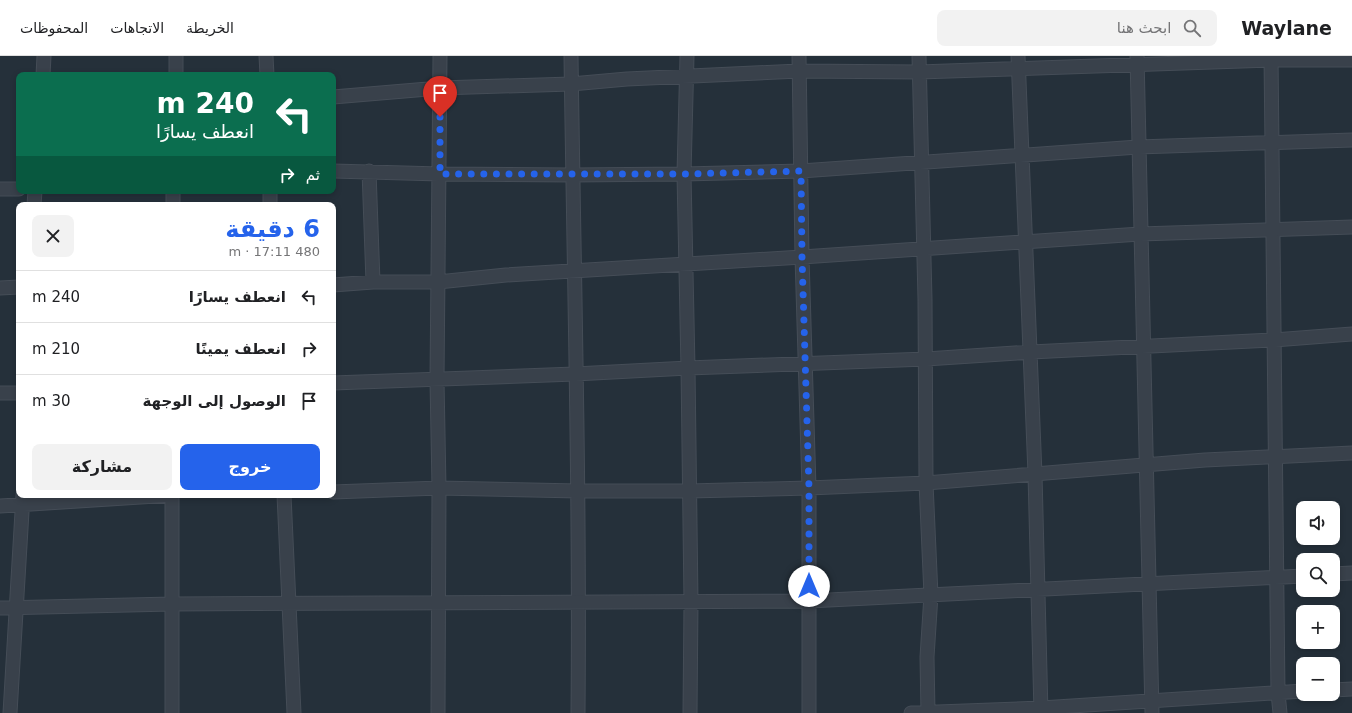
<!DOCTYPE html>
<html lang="ar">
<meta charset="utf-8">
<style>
body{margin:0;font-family:"DejaVu Sans","Noto Sans Arabic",sans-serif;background:#f2f2f2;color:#202124;direction:rtl;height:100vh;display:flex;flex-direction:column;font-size:15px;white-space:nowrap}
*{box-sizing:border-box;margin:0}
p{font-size:13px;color:#757577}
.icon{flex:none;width:22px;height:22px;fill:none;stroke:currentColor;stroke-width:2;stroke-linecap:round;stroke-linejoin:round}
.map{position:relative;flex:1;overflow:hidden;direction:ltr}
.details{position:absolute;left:16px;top:146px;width:320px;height:296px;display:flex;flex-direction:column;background:#fff;border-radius:8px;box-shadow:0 2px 6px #0003;direction:rtl}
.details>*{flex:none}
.top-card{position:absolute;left:16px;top:16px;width:320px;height:122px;border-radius:8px;box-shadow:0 2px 6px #0003;direction:rtl;background:#0b6e4f;color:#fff;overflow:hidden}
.buttons{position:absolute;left:1296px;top:445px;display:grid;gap:8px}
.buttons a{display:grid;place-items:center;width:44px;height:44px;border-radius:8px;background:#fff;box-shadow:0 2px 6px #0003;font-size:20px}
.pin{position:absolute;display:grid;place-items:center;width:34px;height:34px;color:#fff;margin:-41px -17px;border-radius:50% 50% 50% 0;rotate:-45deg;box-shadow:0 0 4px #0007}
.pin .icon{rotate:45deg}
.me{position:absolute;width:44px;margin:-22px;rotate:0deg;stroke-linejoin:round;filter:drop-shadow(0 0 3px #0008)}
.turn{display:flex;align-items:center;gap:14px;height:84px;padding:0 16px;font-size:18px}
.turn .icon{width:52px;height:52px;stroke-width:2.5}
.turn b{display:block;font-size:28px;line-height:34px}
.then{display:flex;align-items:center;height:38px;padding:0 16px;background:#0003;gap:8px;font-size:15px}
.round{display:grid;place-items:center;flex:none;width:42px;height:42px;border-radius:8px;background:#f2f2f2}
.overview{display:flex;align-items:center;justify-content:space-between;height:68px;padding:0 16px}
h1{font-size:24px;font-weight:600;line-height:30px;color:#2563eb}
.primary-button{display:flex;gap:8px;margin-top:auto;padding:8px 16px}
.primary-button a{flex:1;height:46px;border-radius:8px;background:#2563eb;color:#fff;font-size:16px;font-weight:600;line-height:46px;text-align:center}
.primary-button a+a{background:#f2f2f2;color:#202124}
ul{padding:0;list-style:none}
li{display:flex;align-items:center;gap:12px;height:52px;padding:0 16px;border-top:1px solid #e0e0e0}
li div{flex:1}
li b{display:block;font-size:15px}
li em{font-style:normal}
header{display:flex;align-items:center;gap:24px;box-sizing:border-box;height:56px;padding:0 20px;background:#fff;border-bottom:1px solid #e0e0e0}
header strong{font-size:19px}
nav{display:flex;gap:22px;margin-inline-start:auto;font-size:14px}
.search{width:280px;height:36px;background:#f2f2f2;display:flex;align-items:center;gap:10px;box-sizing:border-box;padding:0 14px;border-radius:8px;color:#757577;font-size:15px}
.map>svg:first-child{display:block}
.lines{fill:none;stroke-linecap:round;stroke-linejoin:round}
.minor-casing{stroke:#454d57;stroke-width:15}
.minor{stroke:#39414b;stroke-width:13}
.route{stroke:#2563eb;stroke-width:7;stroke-dasharray:0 12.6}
</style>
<header>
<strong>Waylane</strong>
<div class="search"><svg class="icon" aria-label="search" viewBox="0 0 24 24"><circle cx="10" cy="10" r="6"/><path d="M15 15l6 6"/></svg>ابحث هنا</div>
<nav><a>الخريطة</a><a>الاتجاهات</a><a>المحفوظات</a></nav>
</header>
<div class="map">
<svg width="1352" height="657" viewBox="0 0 1352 657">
<rect width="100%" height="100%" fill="#25303a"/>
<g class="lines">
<defs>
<path id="minor" d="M266,0L267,19
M571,0C574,219 580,438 578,657
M687,0L684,118L688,312L691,546L690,657
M799,0L802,201L809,432V657
M919,0L925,243L926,427L931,539L927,601L928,657
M1018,0L1035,418L1041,657
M1137,0L1152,657
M1271,0L1278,637L1280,657
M43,19L44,0
M176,19V0
M333,41L440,32L571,28L627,23L799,15L919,16L1271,4H1352
M333,115L440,118L572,119L684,118L801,115L1138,91L1352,84
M369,115L373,226
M0,133H19
M270,135V149
M34,149L35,135
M173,149V135
M333,229L373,226H438L506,219L802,201L1140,178L1352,171
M0,232L19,231
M333,327L575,318L688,312L926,303L1031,296L1274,284L1352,278
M0,337H19
M333,436L439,432L578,435H689L809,432L926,427L1205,404L1352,397
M172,439V657
M284,439L294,657
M0,450L172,439
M1333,518L1352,517
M0,552L172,548L809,545L1303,520
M1333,634L1352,633
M10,657L23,439
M438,657L439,432L437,324L440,0
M911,657L1041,652L1303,635"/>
</defs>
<use href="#minor" class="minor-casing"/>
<use href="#minor" class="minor"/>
</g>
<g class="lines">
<path class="route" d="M440,61V118H684L801,115L802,201L809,432V530"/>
</g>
</svg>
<div class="buttons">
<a><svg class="icon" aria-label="sound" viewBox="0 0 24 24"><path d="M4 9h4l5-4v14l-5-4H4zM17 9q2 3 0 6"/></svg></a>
<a><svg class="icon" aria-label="search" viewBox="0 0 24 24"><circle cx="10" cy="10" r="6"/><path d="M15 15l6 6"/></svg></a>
<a>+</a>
<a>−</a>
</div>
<div class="pin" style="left:440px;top:61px;background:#d93025"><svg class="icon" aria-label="arrive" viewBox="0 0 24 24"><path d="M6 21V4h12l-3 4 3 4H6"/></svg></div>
<svg class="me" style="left:809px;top:530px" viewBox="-20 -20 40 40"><circle r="19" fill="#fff"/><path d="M0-13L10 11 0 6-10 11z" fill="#2563eb"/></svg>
<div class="top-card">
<div class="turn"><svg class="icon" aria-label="left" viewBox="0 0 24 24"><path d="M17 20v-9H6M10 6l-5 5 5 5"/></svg><div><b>240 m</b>انعطف يسارًا</div></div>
<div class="then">ثم<svg class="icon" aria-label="right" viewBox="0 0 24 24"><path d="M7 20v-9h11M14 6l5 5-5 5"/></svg></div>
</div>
<section class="details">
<div class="overview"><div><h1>6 دقيقة</h1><p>480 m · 17:11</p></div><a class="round"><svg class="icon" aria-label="close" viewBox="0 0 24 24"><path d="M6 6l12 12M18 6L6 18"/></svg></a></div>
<ul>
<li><svg class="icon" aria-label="left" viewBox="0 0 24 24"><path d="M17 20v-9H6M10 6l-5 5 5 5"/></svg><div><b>انعطف يسارًا</b></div><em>240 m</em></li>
<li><svg class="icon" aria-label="right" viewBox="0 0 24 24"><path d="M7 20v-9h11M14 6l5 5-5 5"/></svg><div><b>انعطف يمينًا</b></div><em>210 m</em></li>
<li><svg class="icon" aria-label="arrive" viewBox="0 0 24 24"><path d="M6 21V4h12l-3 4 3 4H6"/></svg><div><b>الوصول إلى الوجهة</b></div><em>30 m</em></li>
</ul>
<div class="primary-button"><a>خروج</a><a>مشاركة</a></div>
</section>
</div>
